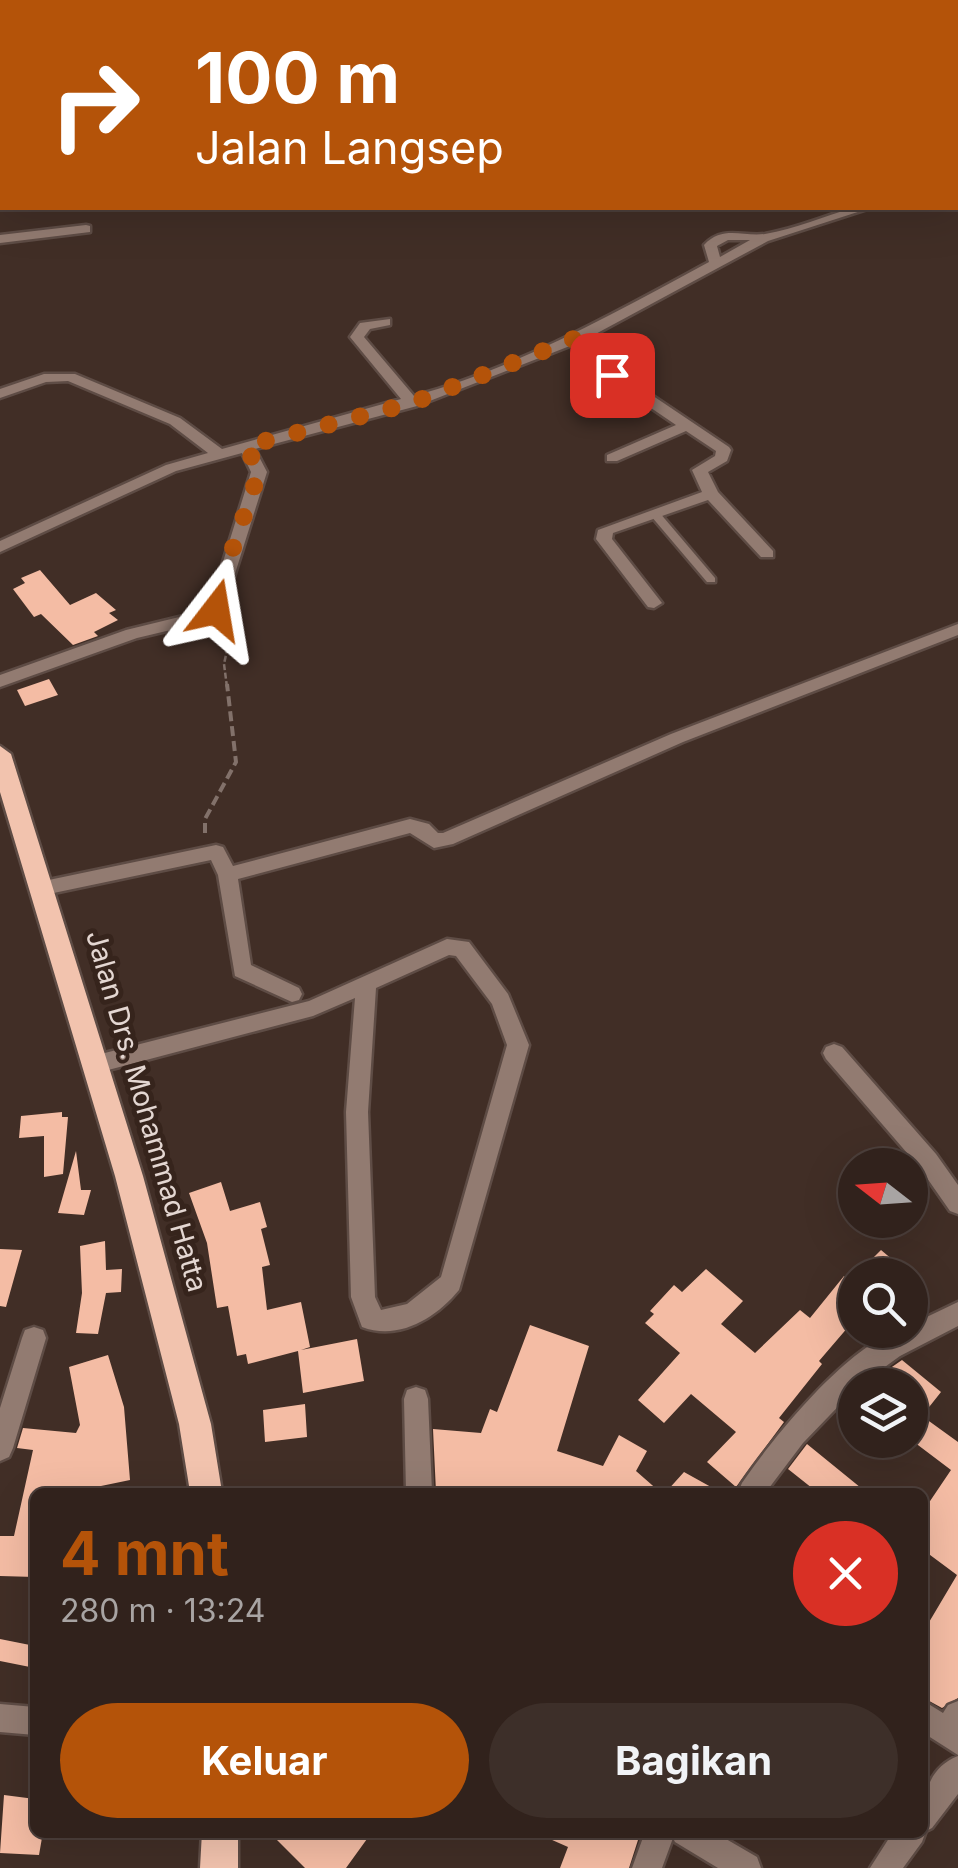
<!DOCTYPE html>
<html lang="id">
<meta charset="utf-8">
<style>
body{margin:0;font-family:Inter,sans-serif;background:#3d2f29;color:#f1f3f6;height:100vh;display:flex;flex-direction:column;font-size:38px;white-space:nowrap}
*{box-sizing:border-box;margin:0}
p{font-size:32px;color:#a8a4a3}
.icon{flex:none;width:55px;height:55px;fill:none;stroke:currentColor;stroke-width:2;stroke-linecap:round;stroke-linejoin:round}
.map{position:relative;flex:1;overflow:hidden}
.details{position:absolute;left:30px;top:1488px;width:898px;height:350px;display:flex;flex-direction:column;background:#31221c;border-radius:15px;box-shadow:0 10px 40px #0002,0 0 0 2px #4c3f3b}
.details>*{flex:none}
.guide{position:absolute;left:0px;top:0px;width:960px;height:210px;box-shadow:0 10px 40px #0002,0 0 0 2px #4c3f3b;background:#b45309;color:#fff;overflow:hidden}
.needle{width:65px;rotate:287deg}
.buttons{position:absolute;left:838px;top:1148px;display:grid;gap:20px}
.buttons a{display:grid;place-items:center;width:90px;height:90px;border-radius:50%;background:#31221c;box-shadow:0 10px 40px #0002,0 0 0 2px #4c3f3b;font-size:50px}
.pin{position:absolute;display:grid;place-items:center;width:85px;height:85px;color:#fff;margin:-42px;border-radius:20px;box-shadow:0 5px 15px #0006}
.me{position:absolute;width:110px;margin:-55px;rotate:14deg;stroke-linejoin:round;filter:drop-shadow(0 0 8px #0008)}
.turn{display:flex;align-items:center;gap:35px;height:210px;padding:0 30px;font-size:45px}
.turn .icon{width:130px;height:130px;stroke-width:2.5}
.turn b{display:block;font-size:70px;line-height:85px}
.round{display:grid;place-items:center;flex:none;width:105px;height:105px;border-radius:52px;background:#3d2f29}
.head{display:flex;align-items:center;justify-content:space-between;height:170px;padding:0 30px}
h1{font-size:60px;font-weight:700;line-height:75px;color:#b45309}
.button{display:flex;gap:20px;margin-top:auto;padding:20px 30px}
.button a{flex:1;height:115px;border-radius:60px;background:#b45309;color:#fff;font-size:40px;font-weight:700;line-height:115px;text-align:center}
.button a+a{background:#3d2f29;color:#f1f3f6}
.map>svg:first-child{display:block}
.building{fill:#f4bca4}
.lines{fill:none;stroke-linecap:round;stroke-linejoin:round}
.lane-casing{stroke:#5e4c45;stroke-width:5}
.street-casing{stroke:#5e4c45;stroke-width:5}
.primary-casing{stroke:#5e4c45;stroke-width:5}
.path-far1{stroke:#82716a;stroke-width:2.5;stroke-dasharray:6 2.5;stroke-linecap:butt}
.path{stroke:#82716a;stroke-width:4;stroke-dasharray:10 5;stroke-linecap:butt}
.lane{fill:#927b71;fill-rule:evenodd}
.street{fill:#927b71;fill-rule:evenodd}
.primary{fill:#f2c3ae;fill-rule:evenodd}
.route{stroke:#b45309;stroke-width:18;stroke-dasharray:0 32.4}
.labels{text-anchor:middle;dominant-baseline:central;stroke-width:10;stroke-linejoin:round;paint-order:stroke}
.street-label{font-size:28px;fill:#e4d7d2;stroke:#36241c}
</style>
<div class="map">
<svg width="958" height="1868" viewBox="0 0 958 1868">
<rect width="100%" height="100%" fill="#412e26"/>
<path class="building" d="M40,570L70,605L96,593L116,610L109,613L118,620L94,632L98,636L73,645L41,614L34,617L13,589L25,583L21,578Z
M49,679L58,695L25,706L17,690Z
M62,1112V1117H68L63,1174L44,1177V1136L19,1138L21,1116Z
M76,1151L81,1190H91L84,1215L58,1213Z
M221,1182L230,1211L260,1202L267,1227L261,1229L270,1265L262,1267L267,1310L301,1302L310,1347L301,1350L357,1339L364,1381L303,1393L298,1351L248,1364L246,1354L237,1356L228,1306L217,1308L207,1243L189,1193Z
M105,1241L106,1270L122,1269L121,1292L106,1293L98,1334L76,1333L82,1293L80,1246Z
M0,1249L22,1250L6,1307L0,1306Z
M881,1250L911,1275H856Z
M706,1269L743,1301L721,1324L755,1353L800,1310L810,1318L844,1276L855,1284V1319L819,1361L822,1364L779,1418L784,1422L736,1487L707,1462L736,1432L691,1394L664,1423L638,1400L680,1353L645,1323L654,1314L650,1311L674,1285L682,1292Z
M530,1325L589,1346L557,1451L603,1466L619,1435L647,1451L636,1471L660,1492H436L433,1429L481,1433L490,1409L497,1412Z
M108,1355L124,1407L130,1480L72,1492H35V1577L0,1576V1536H14L33,1450L17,1448L23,1428L76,1433L80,1425L69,1367Z
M902,1360L941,1392L922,1416L958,1442V1698L942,1708L922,1697V1634L957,1575L922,1549V1513L951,1470L910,1439V1385H866Z
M305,1404L307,1437L265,1442L263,1410Z
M807,1444L866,1492H817L788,1469Z
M684,1472L720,1492H666Z
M0,1639L35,1646V1668L0,1661Z
M4,1795L35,1799V1832H43L39,1855L0,1853Z
M269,1832H372L346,1868H305Z
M534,1832H623L638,1840L629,1868H560L568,1847Z"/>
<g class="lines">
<defs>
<path id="lane" d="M655,511L659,512L715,578V582H707L651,516L650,514Z"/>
<path id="street" d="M122,0H132V2H122Z
M215,0H227L228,2H217Z
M396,0H408L409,2H398Z
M480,0H492L493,2H482Z
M564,0H576L577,2H566Z
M0,3H2V9H0Z
M0,36H2V42H0Z
M853,208H870L768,241L590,337L615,356L619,373L729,447L731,450L727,461L708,472L718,492L773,551V557H761L708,500L613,533L612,539L662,603L654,608L648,607L596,539L598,530L702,492L692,470L715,456L716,451L686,431L617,461H607V455L676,425L607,378L603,360L580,342L417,406L255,449L267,472L221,618L137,638L0,687V675L126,630L208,610L251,472L242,453L176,471L0,552V541L166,465L208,453L170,424L68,381L46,382L0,398V389L44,374H75L180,418L222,449L401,399L350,337L360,323L390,319V325L370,329L364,337L414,396C519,367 613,314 709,262L704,245C723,225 742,237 765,234C795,229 824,216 853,208ZM728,240H750L720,257L717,246Z
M86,225L90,226V232L0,243V235Z
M958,624V635L683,742L453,844L434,848L410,833L238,879L251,965L299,988L302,994L299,1000L292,1002L235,976L218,875L211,860L44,895L34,888L44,881L216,845L223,847L233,866L410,819L429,824L438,833H443L671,734Z
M447,939L469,942L508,994L529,1045L459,1290C436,1318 399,1341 362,1327L351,1297L346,1112L355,998L313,1016L93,1074L85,1071L82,1065L85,1059L93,1056L309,1001ZM449,955L456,956L492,1004L507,1045L441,1277L407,1304L381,1310L375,1297L368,1112L376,988Z
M834,1044L842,1047L936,1154L958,1185V1214L950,1211L920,1168L826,1059L823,1053L826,1047Z
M958,1302V1326L900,1356L860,1385H855V1389L803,1443L766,1492H738L742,1483C770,1442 858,1330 910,1330V1325Z
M34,1327L43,1330L46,1338L13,1448L9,1457L0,1461V1408L22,1338L25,1330Z
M416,1387L425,1390L428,1399L432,1492H406L404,1399L407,1390Z
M922,1700L943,1713L948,1705L958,1701V1755L922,1732Z
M0,1704L35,1707V1735L0,1732Z
M958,1756V1794L932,1828L926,1831L922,1842L903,1868H870L893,1832H922C922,1802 925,1769 958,1756Z
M645,1832H714L757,1857L761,1868H718L675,1842L673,1838L662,1868H632Z"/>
<path id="primary" d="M0,746L11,754L143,1176L211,1424L222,1492H190L179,1424L115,1176L0,792Z
M202,1832H238V1868H200Z"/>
</defs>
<use href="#lane" class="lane-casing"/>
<use href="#street" class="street-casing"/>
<use href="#primary" class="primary-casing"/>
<path class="path-far1" d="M227,687L224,664L234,619"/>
<path class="path" d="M205,833V819L236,762L227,684"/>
<use href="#lane" class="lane"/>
<use href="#street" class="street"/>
<use href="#primary" class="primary"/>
</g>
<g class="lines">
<path class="route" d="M216,610L222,580L259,472L246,446L412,403L581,336L610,359L612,375"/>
</g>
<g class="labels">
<g class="street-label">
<text transform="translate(147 1111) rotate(74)">Jalan Drs. Mohammad Hatta</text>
</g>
</g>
</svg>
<div class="buttons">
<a><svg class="needle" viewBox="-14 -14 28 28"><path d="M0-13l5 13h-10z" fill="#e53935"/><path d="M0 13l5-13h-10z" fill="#a8a4a3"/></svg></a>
<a><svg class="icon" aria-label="search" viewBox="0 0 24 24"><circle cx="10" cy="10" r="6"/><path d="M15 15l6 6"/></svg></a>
<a><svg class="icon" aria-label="layers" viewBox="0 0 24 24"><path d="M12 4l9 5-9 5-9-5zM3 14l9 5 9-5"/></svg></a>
</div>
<div class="pin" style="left:612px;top:375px;background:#d93025"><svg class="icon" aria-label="arrive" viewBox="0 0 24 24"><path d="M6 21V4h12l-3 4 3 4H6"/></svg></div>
<svg class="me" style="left:216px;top:610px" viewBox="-20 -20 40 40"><path d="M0-17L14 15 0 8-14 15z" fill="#b45309" stroke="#fff" stroke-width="4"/></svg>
<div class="guide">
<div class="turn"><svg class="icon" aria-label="right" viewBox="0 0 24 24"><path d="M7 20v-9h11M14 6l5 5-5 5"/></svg><div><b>100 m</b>Jalan Langsep</div></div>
</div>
<section class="details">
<div class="head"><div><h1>4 mnt</h1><p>280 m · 13:24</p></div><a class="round" style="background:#d93025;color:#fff"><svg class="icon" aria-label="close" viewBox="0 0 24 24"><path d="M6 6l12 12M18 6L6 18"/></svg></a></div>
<div class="button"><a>Keluar</a><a>Bagikan</a></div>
</section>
</div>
